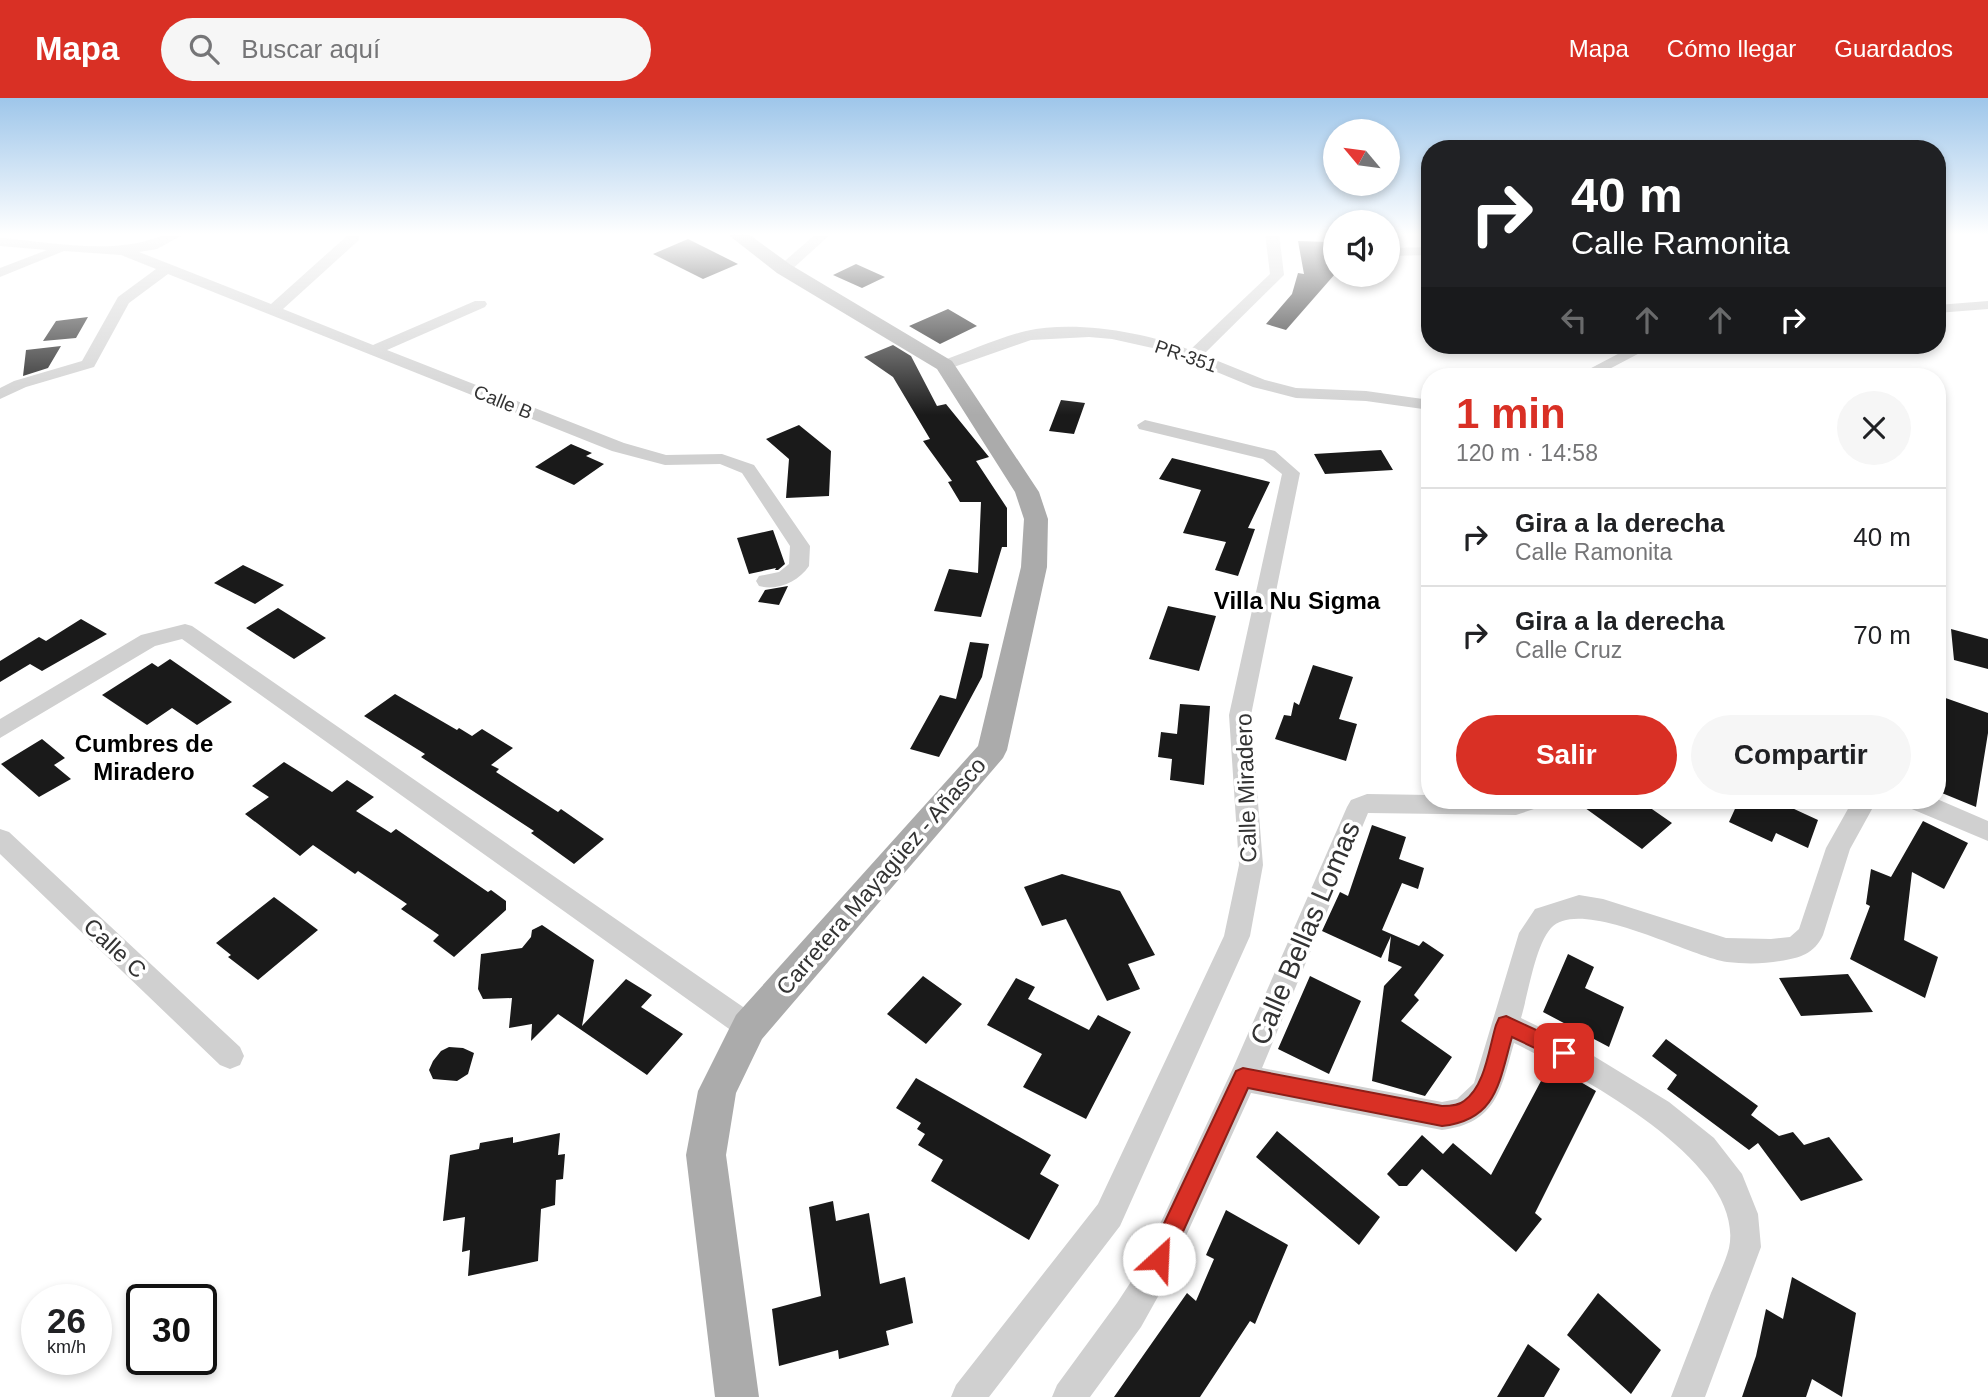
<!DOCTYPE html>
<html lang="es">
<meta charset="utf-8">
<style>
body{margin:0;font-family:Helvetica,sans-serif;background:#f6f6f6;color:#202124;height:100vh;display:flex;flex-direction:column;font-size:26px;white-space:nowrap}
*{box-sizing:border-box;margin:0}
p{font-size:23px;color:#757577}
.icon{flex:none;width:38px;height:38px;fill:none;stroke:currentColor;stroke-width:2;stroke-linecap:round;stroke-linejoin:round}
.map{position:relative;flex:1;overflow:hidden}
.sheet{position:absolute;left:1421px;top:270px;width:525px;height:441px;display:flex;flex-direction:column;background:#fff;border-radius:28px;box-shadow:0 4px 10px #0003}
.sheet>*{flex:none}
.banner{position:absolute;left:1421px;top:42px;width:525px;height:214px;border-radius:28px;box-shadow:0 4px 10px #0003;background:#202124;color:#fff;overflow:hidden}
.needle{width:46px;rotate:299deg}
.fabs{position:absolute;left:1323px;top:21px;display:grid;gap:14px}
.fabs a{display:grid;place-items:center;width:77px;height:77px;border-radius:50%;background:#fff;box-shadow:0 4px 10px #0003;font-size:35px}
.speed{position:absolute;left:21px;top:1186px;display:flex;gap:14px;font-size:35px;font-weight:700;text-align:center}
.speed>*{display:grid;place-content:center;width:91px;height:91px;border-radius:50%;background:#fff;box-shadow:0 4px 10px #0003;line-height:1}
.speed small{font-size:18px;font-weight:400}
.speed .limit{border:4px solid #111;border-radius:10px;background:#fff;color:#111}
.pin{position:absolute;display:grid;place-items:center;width:60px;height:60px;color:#fff;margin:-30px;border-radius:14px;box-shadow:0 4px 10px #0006}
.me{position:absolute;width:77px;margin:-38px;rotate:25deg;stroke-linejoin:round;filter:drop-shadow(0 0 5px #0008)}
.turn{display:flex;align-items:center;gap:24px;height:147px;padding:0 35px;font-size:32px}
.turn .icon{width:91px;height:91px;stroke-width:2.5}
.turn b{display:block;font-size:49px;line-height:60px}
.lanes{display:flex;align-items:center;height:66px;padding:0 35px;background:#0003;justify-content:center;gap:35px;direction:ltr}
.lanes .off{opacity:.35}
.round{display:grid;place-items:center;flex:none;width:74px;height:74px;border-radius:37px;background:#f6f6f6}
.summary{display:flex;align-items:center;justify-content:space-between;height:119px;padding:0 35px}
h1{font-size:42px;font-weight:800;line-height:52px;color:#d93025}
.button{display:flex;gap:14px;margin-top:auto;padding:14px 35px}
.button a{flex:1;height:80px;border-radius:42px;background:#d93025;color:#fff;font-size:28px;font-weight:800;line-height:80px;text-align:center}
.button a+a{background:#f6f6f6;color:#202124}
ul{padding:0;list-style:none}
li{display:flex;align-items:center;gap:21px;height:98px;padding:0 35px;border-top:2px solid #e0e0e0}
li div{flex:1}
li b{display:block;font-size:26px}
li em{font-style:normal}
header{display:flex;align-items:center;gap:42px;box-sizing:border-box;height:98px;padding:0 35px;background:#d93025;color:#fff}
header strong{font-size:33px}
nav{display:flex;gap:38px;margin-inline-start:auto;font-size:24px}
.search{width:490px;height:63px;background:#f6f6f6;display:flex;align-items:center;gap:18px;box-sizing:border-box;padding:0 24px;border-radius:38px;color:#757577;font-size:26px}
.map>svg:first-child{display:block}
.building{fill:#1a1a1a}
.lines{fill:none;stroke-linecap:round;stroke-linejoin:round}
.minor{fill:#d0d0d0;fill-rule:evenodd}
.major{fill:#ababab;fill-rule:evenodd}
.route{fill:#d93025;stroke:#8d1f18;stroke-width:2}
.labels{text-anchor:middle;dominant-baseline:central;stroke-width:7;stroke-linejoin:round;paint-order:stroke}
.far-street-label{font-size:19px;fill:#333;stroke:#fff}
.street-label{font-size:23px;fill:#333;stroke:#fff}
.neighbourhood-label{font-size:24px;font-weight:bold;fill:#000;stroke:#fff}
.near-street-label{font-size:28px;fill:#333;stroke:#fff}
</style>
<header>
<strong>Mapa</strong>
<div class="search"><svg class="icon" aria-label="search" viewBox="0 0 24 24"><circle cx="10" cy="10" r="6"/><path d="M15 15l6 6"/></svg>Buscar aquí</div>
<nav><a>Mapa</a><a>Cómo llegar</a><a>Guardados</a></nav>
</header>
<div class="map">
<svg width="1988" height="1299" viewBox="0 0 1988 1299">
<rect width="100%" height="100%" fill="#fff"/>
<path class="building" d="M688,141L738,166L703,181L653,156Z
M1298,143L1330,144L1335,176L1286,232L1266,226L1292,196L1298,175L1304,176Z
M856,166L885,179L862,190L833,177Z
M948,211L977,228L940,246L909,228Z
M88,219L76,240L43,243L56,223Z
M893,247L911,258L937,308L946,306L989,359L976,363L1007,410V449H1002L981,519L934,513L949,471L978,475L981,404H960L948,384L952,383L923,343L930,341L893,279L864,259Z
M61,248L48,270L23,278L26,252Z
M1061,302L1085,305L1074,336L1049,333Z
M799,327L831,353L829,398L786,400L789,361L766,341Z
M571,346L592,355L586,358L604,366L574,387L535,369Z
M1381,352L1393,372L1325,376L1314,356Z
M1172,360L1270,384L1248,430L1255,431L1238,478L1215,472L1226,444L1183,435L1201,392L1159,381Z
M773,432L785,466L778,472H775L776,470L749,476L737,440Z
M243,467L284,487L255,506L214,485Z
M788,488L779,507L758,504L765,492Z
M1168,508L1216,518L1199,573L1149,561Z
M278,510L326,540L294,561L246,530Z
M81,521L107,536L42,573L30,566L0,584V563L39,539L46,543Z
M1951,531L1988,541V571L1954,562Z
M970,544L989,546L982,579L939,659L910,651L940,597L956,601Z
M170,561L232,604L197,627L172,610L147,627L102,597L152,565L158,569Z
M1313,567L1353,579L1339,621L1357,626L1346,663L1275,641L1284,617L1291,618L1294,604L1299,607Z
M395,596L457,632L459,630L472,638L482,631L513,650L491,667L499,671L496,674L558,714L561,711L604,741L574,766L531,735L534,733L421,659L425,656L364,618Z
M1937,597L1988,615V635L1976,709L1937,693Z
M1180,606L1210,608L1204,687L1170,682L1172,661L1158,659L1161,634L1177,636Z
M42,641L65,660L54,667L71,681L39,699L1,666Z
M284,664L332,694L347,682L374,699L356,713L391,735L396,731L488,794L491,792L506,803V812L454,859L433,843L439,837L401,811L407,806L358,773L355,776L313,747L300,758L245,716L269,699L252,688Z
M1574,702H1639L1672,725L1642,751Z
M1739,702H1796L1792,710L1818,722L1808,750L1776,735L1772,744L1729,724Z
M1923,723L1968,745L1944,791L1912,774L1904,842L1938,859L1925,900L1850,861L1870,808L1866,806L1871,771L1891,779Z
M1372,727L1406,739L1399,761L1424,770L1418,791L1402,785L1382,832L1419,848L1423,843L1444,857L1414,897L1419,902L1401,923L1452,959L1425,998L1372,983L1384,888L1402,869L1388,863L1391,838L1381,860L1322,833L1340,794L1348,798Z
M1062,776L1120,793L1155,857L1128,866L1140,891L1107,903L1066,821L1042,828L1024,789Z
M274,799L318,832L258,882L228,859L231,857L216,845Z
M542,827L594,862L582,928L626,881L652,897L641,909L683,936L647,977L558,916L531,943L532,926L509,930L512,900L483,901L478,891L481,856L522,850L531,839L532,832Z
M1568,856L1594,869L1585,890L1624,909L1609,949L1543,914Z
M1848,876L1873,914L1801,918L1779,880Z
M923,878L962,906L926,946L887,916Z
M1310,878L1361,903L1329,976L1278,951Z
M1016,880L1035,889L1028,901L1089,932L1098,917L1131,934L1086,1021L1023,989L1042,956L987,927Z
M1666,941L1758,1008L1751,1017L1779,1038L1793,1034L1804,1047L1829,1039L1863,1082L1801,1103L1758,1045L1749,1052L1667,991L1677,977L1652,958Z
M449,949L463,950L474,955L468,976L457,983L433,981L429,972L433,963L441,953Z
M1550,966L1596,993L1535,1115L1542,1121L1516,1154L1422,1071L1407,1088H1399L1387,1076L1422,1037L1443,1056L1453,1045L1491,1077Z
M916,980L1051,1057L1040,1076L1059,1087L1029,1142L931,1083L943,1062L918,1047L925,1036L917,1031L921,1025L896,1010Z
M1277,1033L1380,1119L1359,1147L1256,1059Z
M560,1035L558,1057L565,1056L563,1081L556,1082L555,1107L541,1111L538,1163L468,1178L470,1152L462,1154L465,1119L443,1123L450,1057L479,1051L480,1045L513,1039V1045Z
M833,1103L836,1123L869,1115L880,1186L905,1179L913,1225L886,1233L889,1247L839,1261L838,1252L779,1268L772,1211L821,1198L809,1109Z
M1226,1112L1288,1147L1255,1226L1250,1223L1200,1299H1114L1187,1195L1196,1203L1214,1161L1206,1157Z
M1792,1179L1856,1215L1842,1299L1812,1281L1806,1299H1742L1756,1258L1766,1211L1783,1221Z
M1598,1195L1661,1252L1631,1296L1567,1237Z
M1528,1246L1560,1271L1544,1299H1497Z"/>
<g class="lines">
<path class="minor" d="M168,135H186L157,151L139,154L271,206L349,136H359V142L283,211L373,247L475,203H485L487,206L485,209L387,252L624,345L666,357L722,356L754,367L810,448L809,468C798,484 778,493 759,488L756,483L759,478L779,474L789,466L790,448L742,375L720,366L665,367L612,353L168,176L129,205L94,269L26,289L0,301V290L14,283L82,263L118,199L156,171L121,157L64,153L0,179V170L47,152L0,148V140C54,144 117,159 168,135Z
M817,135H832L789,174H779V168Z
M1265,135H1279L1284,177L1203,257L1265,282L1296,290L1366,293L1430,302V312L1366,303L1296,300L1253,289L1166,253L1112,241L1089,239L1031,242L951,270H939L937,267L939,264C968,254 997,240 1026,233C1074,222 1145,234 1190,252L1270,176Z
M1322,135H1335V141Z
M1430,149V157L1388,158V150Z
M1988,203V211L1937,215V207Z
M1635,247H1655L1596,278H1576Z
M1145,322L1275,353L1300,375L1251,617L1263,767L1250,838L1120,1128L989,1299H951L956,1287L1098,1106L1224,838L1239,767L1229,617L1282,376L1263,361L1139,331L1137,327Z
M185,526L192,528L759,920L763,929L759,938L749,942L739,938L182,541L155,548L0,640V621L141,537Z
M1367,696L1430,697V702H1544L1540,709L1516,717L1368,715L1262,970L1442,1004L1457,1001L1474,985L1519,835L1535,811L1579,797L1603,801L1726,840L1771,841L1790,839L1799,831L1826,750L1853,702H1877L1850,751L1823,837C1814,856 1800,860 1780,863C1764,866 1744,866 1727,864C1689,858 1580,798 1551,830C1535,848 1528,897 1521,920L1574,946L1669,1004L1714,1040L1742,1076L1758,1116L1761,1149L1705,1299H1671C1684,1264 1698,1230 1711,1195C1717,1181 1725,1165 1729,1150C1747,1064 1577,976 1514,945C1501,991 1497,1025 1442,1032L1251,995L1160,1195L1141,1229L1090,1299H1052L1057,1287L1117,1205L1138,1173L1233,970L1347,709L1351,702Z
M1937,701L1988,723V743L1907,709L1903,702Z
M0,731L9,734L240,949L244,958L240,967L230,971L220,967L0,756Z"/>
<path class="major" d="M726,135H747L791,167L952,263L1039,394L1048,421L1047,469L1007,652L1003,660L762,941L736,995L726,1057L759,1299H715L686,1057L698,993L736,917L978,648L1021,469L1024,421L1015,394L937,271L777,175Z"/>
</g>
<linearGradient id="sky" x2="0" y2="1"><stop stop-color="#9ec6ea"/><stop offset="0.43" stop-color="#fff"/><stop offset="1" stop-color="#fff" stop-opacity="0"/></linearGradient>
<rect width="1988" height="317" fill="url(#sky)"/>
<path class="route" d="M1506,918L1571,948L1574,955L1571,961L1564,964L1512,939C1499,984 1497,1022 1442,1028L1248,990L1167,1169L1159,1172L1151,1169L1148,1161L1151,1153L1236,973L1243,970L1442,1008C1449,1008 1458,1008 1464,1003C1485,989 1489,950 1496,927L1499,920Z"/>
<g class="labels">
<g class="far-street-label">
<text transform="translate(1186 258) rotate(19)">PR-351</text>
<text transform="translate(503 304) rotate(22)">Calle B</text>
</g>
<g class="street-label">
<text transform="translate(1246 690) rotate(-92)">Calle Miradero</text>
<text transform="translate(881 778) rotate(-49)">Carretera Mayagüez - Añasco</text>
<text transform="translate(115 850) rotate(43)">Calle C</text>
</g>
<g class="neighbourhood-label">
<text x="1297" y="502">Villa Nu Sigma</text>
<text x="144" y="645">Cumbres de<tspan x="144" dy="28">Miradero</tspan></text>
</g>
<g class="near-street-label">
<text transform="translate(1305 835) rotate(-67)">Calle Bellas Lomas</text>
</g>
</g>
</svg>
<div class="fabs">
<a><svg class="needle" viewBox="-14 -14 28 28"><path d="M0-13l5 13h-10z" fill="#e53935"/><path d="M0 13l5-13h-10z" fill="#757577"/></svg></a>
<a><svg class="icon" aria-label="sound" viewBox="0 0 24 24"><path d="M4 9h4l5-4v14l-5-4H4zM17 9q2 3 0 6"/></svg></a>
</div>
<div class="speed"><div>26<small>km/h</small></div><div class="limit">30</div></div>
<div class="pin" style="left:1564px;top:955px;background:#d93025"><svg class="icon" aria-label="arrive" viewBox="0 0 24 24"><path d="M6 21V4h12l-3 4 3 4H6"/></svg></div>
<svg class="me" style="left:1159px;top:1161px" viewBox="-20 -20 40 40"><circle r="19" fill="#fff"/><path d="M0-13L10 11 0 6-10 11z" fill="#d93025"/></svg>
<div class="banner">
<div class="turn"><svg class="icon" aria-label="right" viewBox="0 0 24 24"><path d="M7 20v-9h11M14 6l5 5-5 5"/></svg><div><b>40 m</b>Calle Ramonita</div></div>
<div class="lanes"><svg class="icon off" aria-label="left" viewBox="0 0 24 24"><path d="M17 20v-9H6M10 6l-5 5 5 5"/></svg><svg class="icon off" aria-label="ahead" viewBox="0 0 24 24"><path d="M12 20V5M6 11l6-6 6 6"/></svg><svg class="icon off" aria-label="ahead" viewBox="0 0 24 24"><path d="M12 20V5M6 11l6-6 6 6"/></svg><svg class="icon" aria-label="right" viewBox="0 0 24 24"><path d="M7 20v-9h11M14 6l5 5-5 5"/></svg></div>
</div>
<section class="sheet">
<div class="summary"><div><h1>1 min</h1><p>120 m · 14:58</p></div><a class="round"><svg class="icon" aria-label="close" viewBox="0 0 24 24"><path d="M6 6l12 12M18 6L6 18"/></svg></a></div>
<ul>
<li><svg class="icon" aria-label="right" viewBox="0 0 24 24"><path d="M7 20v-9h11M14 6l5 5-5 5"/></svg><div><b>Gira a la derecha</b><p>Calle Ramonita</p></div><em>40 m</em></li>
<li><svg class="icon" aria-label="right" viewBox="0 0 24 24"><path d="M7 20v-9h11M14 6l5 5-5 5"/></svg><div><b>Gira a la derecha</b><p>Calle Cruz</p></div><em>70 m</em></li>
</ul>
<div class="button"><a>Salir</a><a>Compartir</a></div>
</section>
</div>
